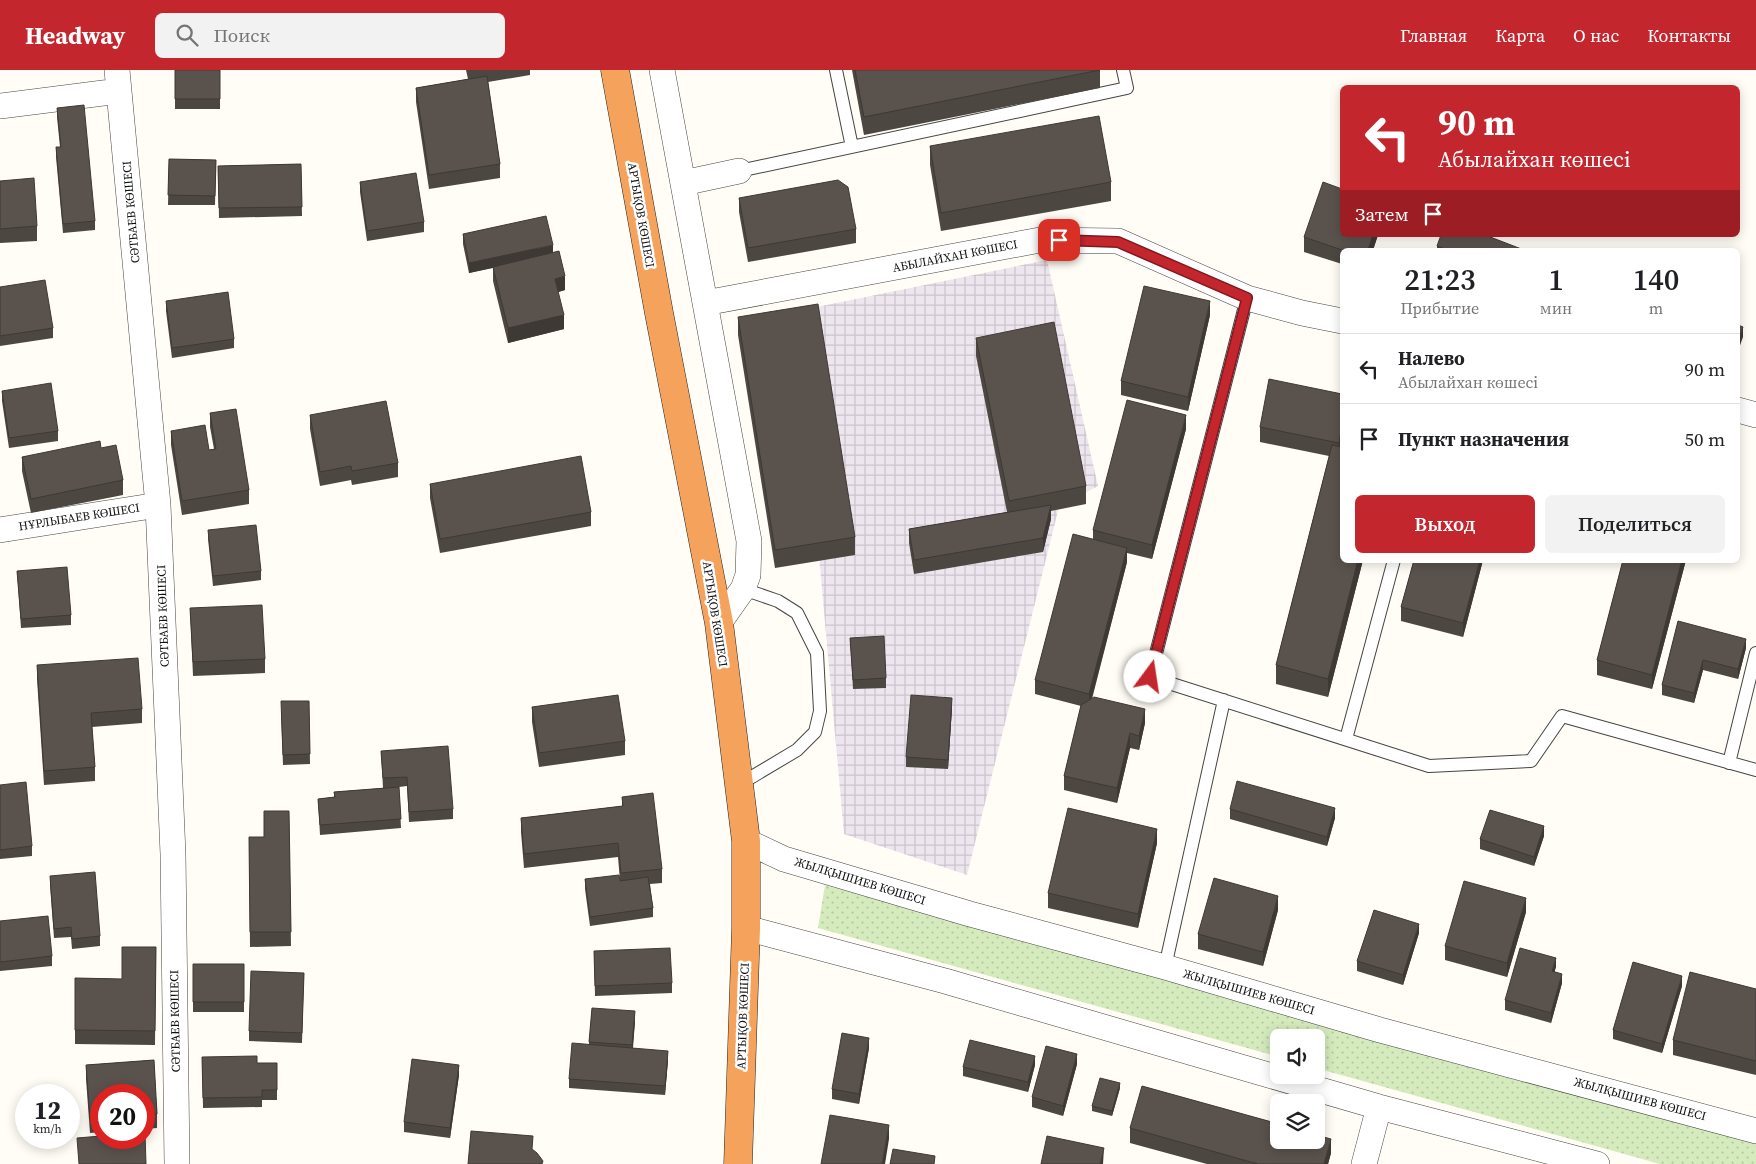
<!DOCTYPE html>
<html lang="ru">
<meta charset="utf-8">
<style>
body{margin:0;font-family:"Source Serif 4",serif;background:#f2f2f2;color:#202124;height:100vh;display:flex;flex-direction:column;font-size:19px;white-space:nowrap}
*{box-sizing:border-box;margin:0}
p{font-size:16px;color:#757577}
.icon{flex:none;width:28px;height:28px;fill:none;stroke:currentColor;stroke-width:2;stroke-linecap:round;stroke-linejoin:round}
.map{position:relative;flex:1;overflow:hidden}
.panel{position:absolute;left:1340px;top:178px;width:400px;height:315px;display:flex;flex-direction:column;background:#fff;border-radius:8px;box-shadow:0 2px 12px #0003}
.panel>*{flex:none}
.guide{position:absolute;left:1340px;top:15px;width:400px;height:152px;border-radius:8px;box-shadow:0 2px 12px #0003;background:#c4262e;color:#fff;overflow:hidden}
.fabs{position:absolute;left:1270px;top:959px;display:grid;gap:10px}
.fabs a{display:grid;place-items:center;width:55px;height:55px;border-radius:8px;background:#fff;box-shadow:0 2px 12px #0003;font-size:25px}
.speed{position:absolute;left:15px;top:1014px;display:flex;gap:10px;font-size:25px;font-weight:700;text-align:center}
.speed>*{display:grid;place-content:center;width:65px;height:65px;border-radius:50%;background:#fff;box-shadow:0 2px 12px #0003;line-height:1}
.speed small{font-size:12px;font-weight:400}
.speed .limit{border:8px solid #d22;background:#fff;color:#111}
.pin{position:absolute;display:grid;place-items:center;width:42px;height:42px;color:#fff;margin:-21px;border-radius:10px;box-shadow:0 2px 8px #0006}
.me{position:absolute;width:55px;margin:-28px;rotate:14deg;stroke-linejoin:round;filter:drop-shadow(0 0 4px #0008)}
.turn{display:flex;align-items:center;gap:18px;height:105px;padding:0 15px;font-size:22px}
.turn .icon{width:65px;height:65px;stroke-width:2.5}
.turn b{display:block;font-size:35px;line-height:42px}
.then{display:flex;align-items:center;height:48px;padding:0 15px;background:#0003;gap:10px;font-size:19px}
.eta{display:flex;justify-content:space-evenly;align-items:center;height:85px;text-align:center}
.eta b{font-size:30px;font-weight:600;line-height:35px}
.cta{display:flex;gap:10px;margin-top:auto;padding:10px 15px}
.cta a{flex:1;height:58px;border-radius:8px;background:#c4262e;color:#fff;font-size:20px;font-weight:600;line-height:58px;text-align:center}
.cta a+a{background:#f2f2f2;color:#202124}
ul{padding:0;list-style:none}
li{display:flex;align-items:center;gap:15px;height:70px;padding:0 15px;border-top:1px solid #e0e0e0}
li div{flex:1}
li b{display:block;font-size:19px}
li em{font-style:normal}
header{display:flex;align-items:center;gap:30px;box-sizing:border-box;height:70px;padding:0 25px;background:#c4262e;color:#fff}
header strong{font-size:24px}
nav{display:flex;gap:28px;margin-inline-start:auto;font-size:18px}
.search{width:350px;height:45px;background:#f2f2f2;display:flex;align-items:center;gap:12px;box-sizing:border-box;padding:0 18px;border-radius:8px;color:#757577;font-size:19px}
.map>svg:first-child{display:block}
.industrial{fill:url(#industrial-grid)}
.grass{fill:url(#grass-dots)}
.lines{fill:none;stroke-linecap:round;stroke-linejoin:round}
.lane-casing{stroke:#444;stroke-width:14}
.street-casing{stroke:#444;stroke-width:26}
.highway-casing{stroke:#222;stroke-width:29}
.lane{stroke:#fff;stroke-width:12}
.street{stroke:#fff;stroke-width:25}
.highway{stroke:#f5a25d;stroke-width:28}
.wall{fill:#4d4742}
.shaded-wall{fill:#3f3936}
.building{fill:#5a524d;stroke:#3f3936}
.route-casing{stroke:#7f191e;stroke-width:12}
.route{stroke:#c4262e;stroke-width:9}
.labels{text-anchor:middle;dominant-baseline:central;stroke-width:5;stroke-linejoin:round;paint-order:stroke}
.street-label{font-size:12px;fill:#111;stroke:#fff}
</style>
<header>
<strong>Headway</strong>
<div class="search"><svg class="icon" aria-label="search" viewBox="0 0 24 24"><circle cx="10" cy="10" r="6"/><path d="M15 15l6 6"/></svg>Поиск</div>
<nav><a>Главная</a><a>Карта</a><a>О нас</a><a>Контакты</a></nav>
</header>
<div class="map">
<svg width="1756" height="1094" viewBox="0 0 1756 1094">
<defs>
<pattern id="industrial-grid" width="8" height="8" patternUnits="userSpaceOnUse" patternTransform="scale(1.25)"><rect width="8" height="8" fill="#eee6ef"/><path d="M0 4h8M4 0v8" fill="none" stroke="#cbc4cc"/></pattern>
<pattern id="grass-dots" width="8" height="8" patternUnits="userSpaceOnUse" patternTransform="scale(1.25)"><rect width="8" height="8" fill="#d5ebbd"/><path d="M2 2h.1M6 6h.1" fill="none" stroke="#b6c8a1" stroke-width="1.8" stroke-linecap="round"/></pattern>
</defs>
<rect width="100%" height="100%" fill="#fffdf5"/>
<path class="industrial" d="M1047,190L1098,416L1059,437L967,805L844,764L797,241Z"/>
<path class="grass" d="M825,815L1756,1074V1094H1660L1316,998V968H1279V987L818,858Z"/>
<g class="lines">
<defs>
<path id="lane" d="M836,0L852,77
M739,101L1127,18L1123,0
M1247,228L1150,607L1429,696L1531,691L1562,646L1756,700
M1346,669L1394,490
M1729,693L1756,583
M740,714L797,680L815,662L820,641L817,583L797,543L778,531L743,519
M1165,897L1224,630"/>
<path id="street" d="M117,0L158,435L173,784L177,1094
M662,0L749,471L748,505L743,519L719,553
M0,36L119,21
M683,113L739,101
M705,233L1040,170L1118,171L1247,228L1302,243L1342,251
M1738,340L1756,345
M0,460L158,435
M746,771L784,789L970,844L1165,897L1380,960L1756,1061
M746,858L945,911L1379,1037L1597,1094
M1364,1094L1379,1037"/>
<path id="highway" d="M615,0L659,243L719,553L746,771V858L738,1094"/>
</defs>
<use href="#lane" class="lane-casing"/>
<use href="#street" class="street-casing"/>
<use href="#highway" class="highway-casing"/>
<use href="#lane" class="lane"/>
<use href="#street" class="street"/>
<use href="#highway" class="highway"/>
</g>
<path class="wall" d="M175,0H220V39H175Z
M466,0H530V5L488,12L500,94V108L429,119L416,32V18L468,9Z
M852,0H1100V18L864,65Z
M57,38L95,151V160L63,163L56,87V77H60L57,47Z
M930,76L1111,112V131L941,161L930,95Z
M169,89L216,90L215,135H168Z
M301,94L302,146L219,148L218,96Z
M0,111L37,156V171L0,173Z
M360,112L424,152V162L367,171L360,122Z
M739,128L856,159V173L748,192L739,142Z
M463,164L553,183L565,220L558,222L564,259L508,273L493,211V198L469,203L463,174Z
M1342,165H1378L1373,180H1342V194L1304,182V167Z
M1437,176L1524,180H1437Z
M0,217L53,258V268L0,276Z
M166,231L234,269V278L172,288L166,241Z
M1210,245L1188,341L1121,325V311Z
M738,247L855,467V485L775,498L738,265Z
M976,268L1086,416V434L1051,441V449L1043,482L914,504L909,473V459L1007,442L976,286Z
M2,321L58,361V371L9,378L2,331Z
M1342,324V369L1341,377L1342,490H1363L1328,627L1276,614V595L1329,386L1260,372V357Z
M210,343L249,420V434L182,445L171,375V361L209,380L214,379L210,357Z
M310,345L398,393V407L352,415L351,410L320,416L310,359Z
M1186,359L1152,489L1127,483V492L1092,629L1145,653L1139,680L1130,678L1117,733L1064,720V706L1081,636L1035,624V610L1093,469V460Z
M101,378L123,410V425L31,443L22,401V387Z
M430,414L591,442V456L440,483L430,428Z
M208,460L261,501V510L213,516L208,469Z
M1414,490H1483L1463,567L1401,551V537Z
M1623,490H1686L1652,619L1597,605V590Z
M17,501L71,545V555L21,558Z
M190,538L265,589V603L193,606Z
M1678,551L1746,578L1738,609L1703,600L1694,633L1662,625V615Z
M850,568L886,608V618L853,619Z
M37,595L142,639V653L92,657L95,697V711L44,715L37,609Z
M309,631L310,694L283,695L281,641Z
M532,637L625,671V685L539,697L532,652Z
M952,638L948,699L906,697V687Z
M381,681L453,739V749L409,752L407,716L399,717L401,758L320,765L318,729L334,727V722L383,718Z
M0,715L32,776V786L0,789Z
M622,727L662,799V813L650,814L653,838V847L590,856L585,819V809L620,811L618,787L524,798L521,762V748L622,736Z
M1230,739L1335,748L1327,776L1230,749Z
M289,741L291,876L250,877L249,767H264Z
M1544,766L1534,796L1480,779V769Z
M1157,773L1138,858L1048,838V823Z
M50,806L100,866V876L72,879L71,867L54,868L50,815Z
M1278,840L1263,896L1198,879V864Z
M1526,842L1507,907L1445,890V876Z
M0,851L52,886V896L0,901Z
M1419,863L1403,915L1357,901V891Z
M156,877L155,975L75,974V908L122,909Z
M594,881L672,913V923L595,926Z
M193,894H244V942H193Z
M1556,897L1554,901L1562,913L1551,953L1505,940V930Z
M304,903L302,973L249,971V961Z
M1682,916L1662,983L1613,969V960Z
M1756,919V1005L1673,985V970Z
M592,938L635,951L633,978L668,990L665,1025L569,1018V1009L589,974Z
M869,978L859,1034L832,1029V1019Z
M202,987L257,993H277V1030H262V1037L203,1038Z
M154,990L157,1044V1058L144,1059V1025H101V1062L90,1063L86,1009V995Z
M1077,994L1063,1046L1032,1037V1027Z
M1035,995L1028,1022L963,1006V997Z
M459,1005L450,1068L404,1062V1052Z
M1120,1018L1112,1046L1092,1041V1036Z
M1130,1058L1331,1083L1328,1094H1207L1130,1073Z"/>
<path class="shaded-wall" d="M1373,165H1378L1373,180H1368Z
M553,175V184L469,203V193Z
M565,206V220L555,223V209Z
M1210,231V245L1188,341V327Z
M564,245V259L508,273V258Z
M1743,257V267L1738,281V271Z
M1186,345V359L1152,489V475Z
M1342,355V369L1339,388V373Z
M1051,435V449L1043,482V468Z
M1127,478V492L1089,638V624Z
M1358,490H1363L1328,627V609Z
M1480,490H1483L1463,567V553Z
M1682,490H1686L1652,619V605Z
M1746,569V578L1738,609V599Z
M1703,590V600L1694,633V623Z
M952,628V638L948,699V690Z
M1145,639V653L1139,680V666Z
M1130,663V678L1117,733V718Z
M1335,738V748L1327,776V767Z
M1544,756V766L1534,796V787Z
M1157,759V773L1138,858V844Z
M1278,826V840L1263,896V882Z
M1526,828V842L1507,907V893Z
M1419,854V863L1403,915V905Z
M1556,888V897L1552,910V901Z
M1562,904V913L1551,953V943Z
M1682,906V916L1662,983V974Z
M635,941V951L632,985V975Z
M869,968V978L859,1034V1024Z
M668,981V990L665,1025V1016Z
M1077,984V994L1063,1046V1036Z
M1035,986V995L1028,1022V1012Z
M459,995V1005L450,1068V1058Z
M1120,1013V1018L1112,1046V1041Z
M889,1055V1069L885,1094H882Z
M1331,1069V1083L1328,1094H1324Z
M1104,1078L1103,1094H1100Z"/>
<path class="building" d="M175,0H220V29H175Z
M855,0H1100L864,47Z
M487,6L500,94L429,105L416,18Z
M84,35L95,151L63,154L56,77H61L57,38Z
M1099,46L1111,112L941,143L930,76Z
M169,89L216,90L215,126L168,125Z
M301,94L302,137L219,138L218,96Z
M416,103L424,152L367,161L360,112Z
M34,108L37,156L0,159V111Z
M838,110L848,117L856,159L748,178L739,128Z
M1323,112L1342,119V165H1373L1368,180H1342L1304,167Z
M546,146L553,175L469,193L463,164Z
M1441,165H1485L1524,180H1447L1437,176Z
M559,181L565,206L555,209L564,245L508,258L493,197Z
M45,210L53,258L0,266V217Z
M1144,216L1210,231L1188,327L1121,311Z
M228,222L234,269L172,278L166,231Z
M818,234L855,467L775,480L738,247Z
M1054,252L1086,416L1009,431L976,268Z
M1738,255L1743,257L1738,271Z
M1269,309L1342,324V355L1339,373L1260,357Z
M51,313L58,361L9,368L2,321Z
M1127,330L1186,345L1152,475L1093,460Z
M386,331L398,393L352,401L351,396L320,402L310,345Z
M236,339L249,420L182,431L171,361L205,355L209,380L216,379L210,343Z
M100,371L101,378L116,375L123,410L31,429L22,387Z
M1332,375L1342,377V490H1358L1328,609L1276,595Z
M581,386L591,442L440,469L430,414Z
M1051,435L1043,468L914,490L909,459Z
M256,455L261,501L213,506L208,460Z
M1073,464L1127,478L1089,624L1035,610Z
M1414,490H1480L1463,553L1401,537Z
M1623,490H1682L1652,605L1597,590Z
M67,497L71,545L21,549L17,501Z
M262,535L265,589L193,592L190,538Z
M1678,551L1746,569L1738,599L1703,590L1694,623L1662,615Z
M884,566L886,608L853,610L850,568Z
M138,588L142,639L91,643L95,697L44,701L37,595Z
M618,625L625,671L539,683L532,637Z
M911,625L952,628L948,690L906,687Z
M1094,627L1145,639L1139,666L1130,663L1117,718L1064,706L1081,635Z
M281,631H309L310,684L283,685Z
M448,676L453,739L409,742L407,707L383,708L381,681Z
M1237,711L1335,738L1327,767L1230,739Z
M26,712L32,776L0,780V715Z
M399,717L401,749L320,755L318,729L335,727L334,722Z
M653,723L662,799L621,803L618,773L524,784L521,748L623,736L622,727Z
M1068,738L1157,759L1138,844L1048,823Z
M1490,740L1544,756L1534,787L1480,769Z
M264,741H289L291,862H250L249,767H264Z
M95,802L100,866L72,869L71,857L54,859L50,806Z
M619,805L620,811L648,807L653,838L590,847L585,809Z
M1214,808L1278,826L1263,882L1198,864Z
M1464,811L1526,828L1507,893L1445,876Z
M1374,840L1419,854L1403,905L1357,891Z
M48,846L52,886L0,892V851Z
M122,877H156L155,961L75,960V908L122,909Z
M670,878L672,913L595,916L594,881Z
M1520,878L1556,888L1552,901L1562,904L1551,943L1505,930Z
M1633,892L1682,906L1662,974L1613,960Z
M193,894H244V932H193Z
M251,901L304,903L302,963L249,961Z
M1690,902L1756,919V991L1673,970Z
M592,938L635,941L632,975L589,972Z
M842,963L869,968L859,1024L832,1019Z
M970,970L1035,986L1028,1012L963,997Z
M572,973L668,981L665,1016L569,1009Z
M1046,976L1077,984L1063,1036L1032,1027Z
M257,986V993H277V1020H262V1027L203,1028L202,987Z
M412,989L459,995L450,1058L404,1052Z
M154,990L157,1044L144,1045V1025H101V1048L90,1049L86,995Z
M1100,1008L1120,1013L1112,1041L1092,1036Z
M1142,1016L1279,1054V1070H1316V1065L1331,1069L1324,1094H1258L1130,1058Z
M830,1045L889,1055L882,1094H821Z
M471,1061L533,1066L532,1079L537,1083L543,1091L542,1094H468Z
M144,1064H145L146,1094H79L77,1068L101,1066V1068H144Z
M1047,1066L1104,1078L1100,1094H1041Z
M893,1079L935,1086L934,1094H890Z"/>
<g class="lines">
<defs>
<path id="route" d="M1059,170L1118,172L1247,228L1150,607"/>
</defs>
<use href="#route" class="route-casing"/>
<use href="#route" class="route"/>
</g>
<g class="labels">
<g class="street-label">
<text transform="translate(131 142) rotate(-95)">СӘТБАЕВ КӨШЕСІ</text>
<text transform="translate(641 145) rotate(80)">АРТЫҚОВ КӨШЕСІ</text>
<text transform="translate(955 186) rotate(-11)">АБЫЛАЙХАН КӨШЕСІ</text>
<text transform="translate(79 447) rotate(-9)">НҰРЛЫБАЕВ КӨШЕСІ</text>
<text transform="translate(715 544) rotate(81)">АРТЫҚОВ КӨШЕСІ</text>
<text transform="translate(163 546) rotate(-92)">СӘТБАЕВ КӨШЕСІ</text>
<text transform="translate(860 811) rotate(17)">ЖЫЛҚЫШИЕВ КӨШЕСІ</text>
<text transform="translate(1249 922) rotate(16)">ЖЫЛҚЫШИЕВ КӨШЕСІ</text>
<text transform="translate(743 946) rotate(-88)">АРТЫҚОВ КӨШЕСІ</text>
<text transform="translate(175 951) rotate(-91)">СӘТБАЕВ КӨШЕСІ</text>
<text transform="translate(1640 1029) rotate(15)">ЖЫЛҚЫШИЕВ КӨШЕСІ</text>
</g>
</g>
</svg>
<div class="fabs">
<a><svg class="icon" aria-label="sound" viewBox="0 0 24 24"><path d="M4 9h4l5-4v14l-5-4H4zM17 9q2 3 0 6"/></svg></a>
<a><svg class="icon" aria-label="layers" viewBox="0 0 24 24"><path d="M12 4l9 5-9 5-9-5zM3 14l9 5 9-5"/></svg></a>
</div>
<div class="speed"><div>12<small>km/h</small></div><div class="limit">20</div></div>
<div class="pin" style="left:1059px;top:170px;background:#d93025"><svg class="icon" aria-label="arrive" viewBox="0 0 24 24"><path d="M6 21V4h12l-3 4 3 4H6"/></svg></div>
<svg class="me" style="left:1150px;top:607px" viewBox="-20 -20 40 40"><circle r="19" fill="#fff"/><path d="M0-13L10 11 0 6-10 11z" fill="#c4262e"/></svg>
<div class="guide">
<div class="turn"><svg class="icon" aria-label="left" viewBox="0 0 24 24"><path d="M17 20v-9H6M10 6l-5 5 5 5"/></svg><div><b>90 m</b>Абылайхан көшесі</div></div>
<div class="then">Затем<svg class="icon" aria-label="arrive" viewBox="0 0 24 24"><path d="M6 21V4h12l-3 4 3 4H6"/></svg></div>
</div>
<section class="panel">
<div class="eta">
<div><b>21:23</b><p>Прибытие</p></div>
<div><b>1</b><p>мин</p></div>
<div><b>140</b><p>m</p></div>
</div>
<ul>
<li><svg class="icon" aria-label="left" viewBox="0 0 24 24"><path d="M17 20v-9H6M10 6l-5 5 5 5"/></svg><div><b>Налево</b><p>Абылайхан көшесі</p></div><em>90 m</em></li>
<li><svg class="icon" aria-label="arrive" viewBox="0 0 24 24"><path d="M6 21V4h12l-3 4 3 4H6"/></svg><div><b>Пункт назначения</b></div><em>50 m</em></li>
</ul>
<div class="cta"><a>Выход</a><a>Поделиться</a></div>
</section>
</div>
